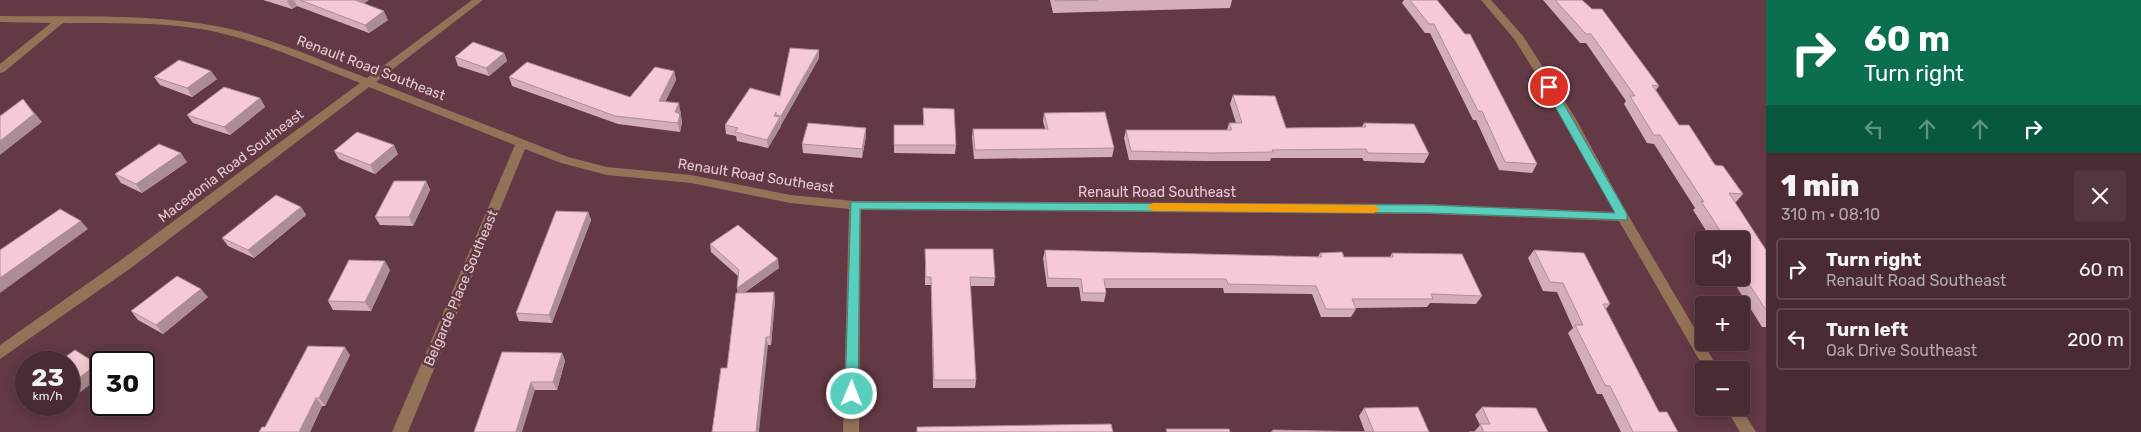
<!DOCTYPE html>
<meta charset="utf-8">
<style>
body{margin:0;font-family:Rubik,sans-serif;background:#54373f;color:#f1f3f6;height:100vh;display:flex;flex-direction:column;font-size:19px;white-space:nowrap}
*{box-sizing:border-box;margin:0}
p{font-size:16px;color:#b2a7ac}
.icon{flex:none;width:28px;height:28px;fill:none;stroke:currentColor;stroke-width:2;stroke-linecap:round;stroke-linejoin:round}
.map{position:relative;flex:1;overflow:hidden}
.details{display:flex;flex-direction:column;background:#4a2b33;width:375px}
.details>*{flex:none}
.top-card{background:#0b6e4f;color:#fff;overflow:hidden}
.buttons{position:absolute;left:1695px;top:231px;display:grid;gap:10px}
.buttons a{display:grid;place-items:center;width:55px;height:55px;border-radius:5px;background:#4a2b33;box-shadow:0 2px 12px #0003,0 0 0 1px #61474e;font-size:25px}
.speed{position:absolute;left:15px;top:351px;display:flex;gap:10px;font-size:25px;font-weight:700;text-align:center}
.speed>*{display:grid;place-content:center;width:65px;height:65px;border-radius:50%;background:#4a2b33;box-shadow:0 2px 12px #0003,0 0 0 1px #61474e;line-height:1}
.speed small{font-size:12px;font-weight:400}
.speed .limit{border:2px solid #111;border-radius:8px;background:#fff;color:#111}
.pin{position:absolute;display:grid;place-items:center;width:42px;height:42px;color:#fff;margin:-21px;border:2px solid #fff;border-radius:50%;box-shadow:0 1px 5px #0007}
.me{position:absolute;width:55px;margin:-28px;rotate:1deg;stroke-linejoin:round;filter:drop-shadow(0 0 4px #0008)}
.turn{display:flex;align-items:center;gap:18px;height:105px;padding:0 15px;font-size:22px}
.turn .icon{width:65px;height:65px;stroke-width:2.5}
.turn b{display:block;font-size:35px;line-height:42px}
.lanes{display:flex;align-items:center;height:48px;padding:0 15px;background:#0003;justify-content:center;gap:25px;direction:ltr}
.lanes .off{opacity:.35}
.round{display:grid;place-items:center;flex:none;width:52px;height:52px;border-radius:5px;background:#54373f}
.headline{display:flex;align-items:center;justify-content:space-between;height:85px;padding:0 15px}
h1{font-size:30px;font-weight:800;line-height:38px}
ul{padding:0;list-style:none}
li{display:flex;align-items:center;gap:15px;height:62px;margin:0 10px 8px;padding:0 5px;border:2px solid #61474e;border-radius:5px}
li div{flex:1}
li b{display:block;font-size:19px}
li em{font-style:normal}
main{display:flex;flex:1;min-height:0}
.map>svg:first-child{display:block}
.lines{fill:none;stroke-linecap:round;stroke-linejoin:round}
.minor{fill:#937357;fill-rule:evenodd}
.wall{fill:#d3aeb6}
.shaded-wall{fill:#ac8d94}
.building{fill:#f5cad4;stroke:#ac8d94}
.route{fill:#5acebd;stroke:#3a867b}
.slow{fill:#f59e0b}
.labels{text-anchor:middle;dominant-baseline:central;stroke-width:5;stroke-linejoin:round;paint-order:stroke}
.street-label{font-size:14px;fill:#e5cbd1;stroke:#623944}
</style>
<main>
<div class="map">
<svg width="1766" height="432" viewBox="0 0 1766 432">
<rect width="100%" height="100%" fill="#623944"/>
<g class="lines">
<path class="minor" d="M472,0H483L376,82L568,157L607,167L691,175L790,195L855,201L1429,204L1614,212L1564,119L1515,40L1481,0H1491L1523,36L1576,119L1628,215L1719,370H1705L1619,221L1429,214L861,210L859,432H843L849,209L790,203L691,183L607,175L561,163L525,149L408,432H392L515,145L369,87L131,268L0,359V345L121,260L360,83C313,65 265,43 216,32C166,21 114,24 63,23L4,72L0,73V64L51,23L0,22V16C72,17 145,13 216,26C266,35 319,60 367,78Z
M1726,408H1741L1756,432H1740Z"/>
</g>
<path class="wall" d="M263,0H369L364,3L388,20L369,33L297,6L292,9Z
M1050,0H1232L1230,8L1053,13Z
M1404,0H1437L1537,164L1532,173L1499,170L1476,120H1473L1430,33H1425L1402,3Z
M1543,0H1582L1659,86L1656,90L1679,125L1715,165L1743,194L1735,203L1766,250V327H1762L1731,278H1741V240H1712L1693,210L1695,208L1654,144L1647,143L1624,104L1626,101L1586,43H1580Z
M504,53L507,61L489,76L458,66L455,57Z
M819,58L781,125V126L768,148L737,141L736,136L726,134L725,125L780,96Z
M674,71L676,80L665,102L681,112L680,114L682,122L680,132L618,124L512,86L509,77L630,97Z
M154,77L217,79L192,97L160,85Z
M1233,95L1286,128L1362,127L1364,123L1429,154L1424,163L1364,161L1362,158H1271L1270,161H1209L1129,160L1124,138L1126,130H1227L1229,123H1236L1230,104Z
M260,98L265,107L230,135L193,123L187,115Z
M923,108L956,145L955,154L894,153V125H923Z
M1044,113L1114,148L1112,157L974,159L972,137L973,129H1045L1043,121Z
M866,128V136L862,158L803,153L802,144Z
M334,151L398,154L375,174L339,159Z
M187,162L142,193L121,183L115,174Z
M426,181L430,190L413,226L380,225L375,217Z
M301,207L306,215L254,258L228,246L222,238Z
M588,212L591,220L552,323L519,321L516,313Z
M710,244L779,268L744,293L774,292L775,301L771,345H768L727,368L738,293L737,288L738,276L711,252Z
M925,249L995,278L994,286H970L976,380L975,388H933L931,285H925Z
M1045,250L1318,257L1320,253L1344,257H1390L1392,253L1482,296L1476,304L1430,303L1427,307L1356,308V309L1351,317H1321L1312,294L1224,293L1223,288H1105L1106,293L1104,302L1081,301L1079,287H1047L1043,258Z
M1534,250L1610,304L1606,309L1659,412L1678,432H1621L1602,394H1597L1568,333L1573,328L1557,292L1543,291L1528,258Z
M390,270L371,311L333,310L328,301Z
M208,297L163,334L138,320L131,311Z
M502,352L562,353L565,361L557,390H535Z
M350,355L325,406H322L310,432H259Z
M37,405H63L50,415Z
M1482,407L1548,432H1474L1480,425L1475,415Z
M1364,408L1429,432H1271L1273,430L1365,432L1359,416Z"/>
<path class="shaded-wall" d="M289,0H294L297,6L292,9L287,1Z
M354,0H369L357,8Z
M384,11L388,20L369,33L365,25Z
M819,50V58L781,125V116Z
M504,53L507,61L489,76L486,68Z
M211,71L217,79L192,97L187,88Z
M674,71L676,80L661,110L659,101Z
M260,98L265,107L230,135L224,127Z
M23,99L42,122L0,155V141Z
M679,103L682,122L680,132L675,112Z
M780,117L781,126L768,148L767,140Z
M866,128V136L862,158V149Z
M394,145L398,154L375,174L370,165Z
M181,153L187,162L142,193L136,184Z
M426,181L430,190L413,226L409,217Z
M301,207L306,215L254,258L248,250Z
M588,212L591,220L552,323L549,315Z
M81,221L88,229L0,293V278Z
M778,259L779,268L738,297L737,288Z
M385,261L390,270L371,311L365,302Z
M201,289L208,297L163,334L156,325Z
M774,292L775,301L771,345L770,337Z
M766,337L768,345L759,432H756Z
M345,347L350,355L325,406L319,398Z
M562,353L565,361L557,390L553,382Z
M97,364L101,368V376L69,401V386Z
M531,382L535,390L522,432H516Z
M316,398L322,406L310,432H299Z
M43,405H63L50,415L41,407Z"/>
<path class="building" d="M300,0H355L384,11L365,25Z
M1055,0H1097L1055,1Z
M1410,0H1437L1465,34H1470L1537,164L1505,162L1482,111H1478L1434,24H1429Z
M1555,0H1582L1592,9H1602L1659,86L1652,85L1679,125H1689L1715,165L1723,166L1743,194L1729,193L1766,250V254H1765L1766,255V310L1741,272V266H1742L1741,265V240H1726L1701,201L1704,202L1660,135H1654L1630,96H1635L1591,34H1586Z
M473,42L504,53L486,68L455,57Z
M790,48L819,50L781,116L776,115V112L774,116L780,117L767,140L735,132L738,128L725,125L750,88L780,96Z
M179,60L211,71L187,88L154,77Z
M527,62L630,97L655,67L674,71L659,101L679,103L675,112L680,114L678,123L615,116L509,77Z
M224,87L260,98L224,127L187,115Z
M1233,95L1275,96L1286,128L1366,127L1364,123L1414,124L1429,154L1368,153L1366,149L1272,150L1273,152L1212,153L1131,151L1126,130H1232L1229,123H1242Z
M23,99L34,114L0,141V116Z
M923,108L954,109L956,145H894V125H924Z
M1105,112L1114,148L975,150L973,129H1048L1044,113Z
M808,123L866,128L862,149L802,144Z
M357,132L394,145L370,165L334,151Z
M159,144L181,153L136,184L115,174Z
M394,181H426L409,217H375Z
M276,195L301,207L248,250L222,238Z
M60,209L81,221L0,278V250Z
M556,211L588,212L549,315L516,313Z
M738,225L778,259L737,288L739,270L710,244Z
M925,249H993L995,278L970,277L976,380H934L931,277H926Z
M1045,250L1322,257L1320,253L1342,252L1344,257H1393L1392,253L1462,254L1482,296L1431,294L1433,299H1352L1356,309H1326L1316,286L1228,284L1226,279H1104L1106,293H1083L1081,279L1048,278Z
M1534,250L1584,253L1610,304H1603L1659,412H1667L1678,432H1633L1610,386L1605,385L1575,325H1583L1563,283L1550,282Z
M349,260L385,261L365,302L328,301Z
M177,276L201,289L156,325L131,311Z
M774,292L770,337H766L756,432H712L721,368H727L736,293Z
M308,346L345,347L319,398H316L299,432H259L262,427H265Z
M75,350L97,364L69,386V362H58Z
M502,352L562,353L553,382H531L516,432H474Z
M26,386V396L19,391Z
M1418,407L1429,432H1273V430L1374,432L1364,408Z
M1482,407L1536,408L1548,432H1469H1484L1480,424H1490Z
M1111,424L1113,432H917V427Z
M1166,429H1229L1230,432H1167Z"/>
<path class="route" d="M1549,83L1554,87L1627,214V220L1429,213L860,209L858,394L856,398H847L845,394L851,202L1429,205L1615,213L1544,87Z"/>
<path class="slow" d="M1153,203L1374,205L1380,209L1374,213L1153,211L1147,207Z"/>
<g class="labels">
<g class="street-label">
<text transform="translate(371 68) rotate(21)">Renault Road Southeast</text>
<text transform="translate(231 166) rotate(-37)">Macedonia Road Southeast</text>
<text transform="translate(756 176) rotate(9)">Renault Road Southeast</text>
<text x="1157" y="192">Renault Road Southeast</text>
<text transform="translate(461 288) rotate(-67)">Belgarde Place Southeast</text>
</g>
</g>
</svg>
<div class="buttons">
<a><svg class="icon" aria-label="sound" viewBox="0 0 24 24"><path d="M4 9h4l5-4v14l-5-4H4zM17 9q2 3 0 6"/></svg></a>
<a>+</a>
<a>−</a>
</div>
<div class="speed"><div>23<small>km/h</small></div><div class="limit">30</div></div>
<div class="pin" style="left:1549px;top:87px;background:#d93025"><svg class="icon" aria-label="arrive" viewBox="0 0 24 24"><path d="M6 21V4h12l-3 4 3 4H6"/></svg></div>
<svg class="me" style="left:852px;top:394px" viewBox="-20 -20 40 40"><circle r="17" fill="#5acebd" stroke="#fff" stroke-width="3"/><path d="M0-11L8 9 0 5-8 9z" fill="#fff"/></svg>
</div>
<section class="details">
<div class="top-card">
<div class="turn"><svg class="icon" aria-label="right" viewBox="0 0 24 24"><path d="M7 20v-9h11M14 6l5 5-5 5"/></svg><div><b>60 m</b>Turn right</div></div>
<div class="lanes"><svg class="icon off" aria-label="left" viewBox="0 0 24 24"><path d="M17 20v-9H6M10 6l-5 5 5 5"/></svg><svg class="icon off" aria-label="ahead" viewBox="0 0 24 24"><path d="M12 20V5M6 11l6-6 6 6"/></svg><svg class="icon off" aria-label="ahead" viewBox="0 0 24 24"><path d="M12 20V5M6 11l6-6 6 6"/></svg><svg class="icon" aria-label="right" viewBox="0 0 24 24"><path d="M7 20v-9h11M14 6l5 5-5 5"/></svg></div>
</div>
<div class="headline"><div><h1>1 min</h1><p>310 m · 08:10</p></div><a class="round"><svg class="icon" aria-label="close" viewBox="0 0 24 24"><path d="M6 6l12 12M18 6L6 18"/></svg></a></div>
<ul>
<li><svg class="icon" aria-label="right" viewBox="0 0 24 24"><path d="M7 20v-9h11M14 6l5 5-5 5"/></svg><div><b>Turn right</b><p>Renault Road Southeast</p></div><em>60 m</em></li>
<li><svg class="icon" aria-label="left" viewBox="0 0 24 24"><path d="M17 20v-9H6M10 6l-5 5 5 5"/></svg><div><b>Turn left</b><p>Oak Drive Southeast</p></div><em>200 m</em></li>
</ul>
</section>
</main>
